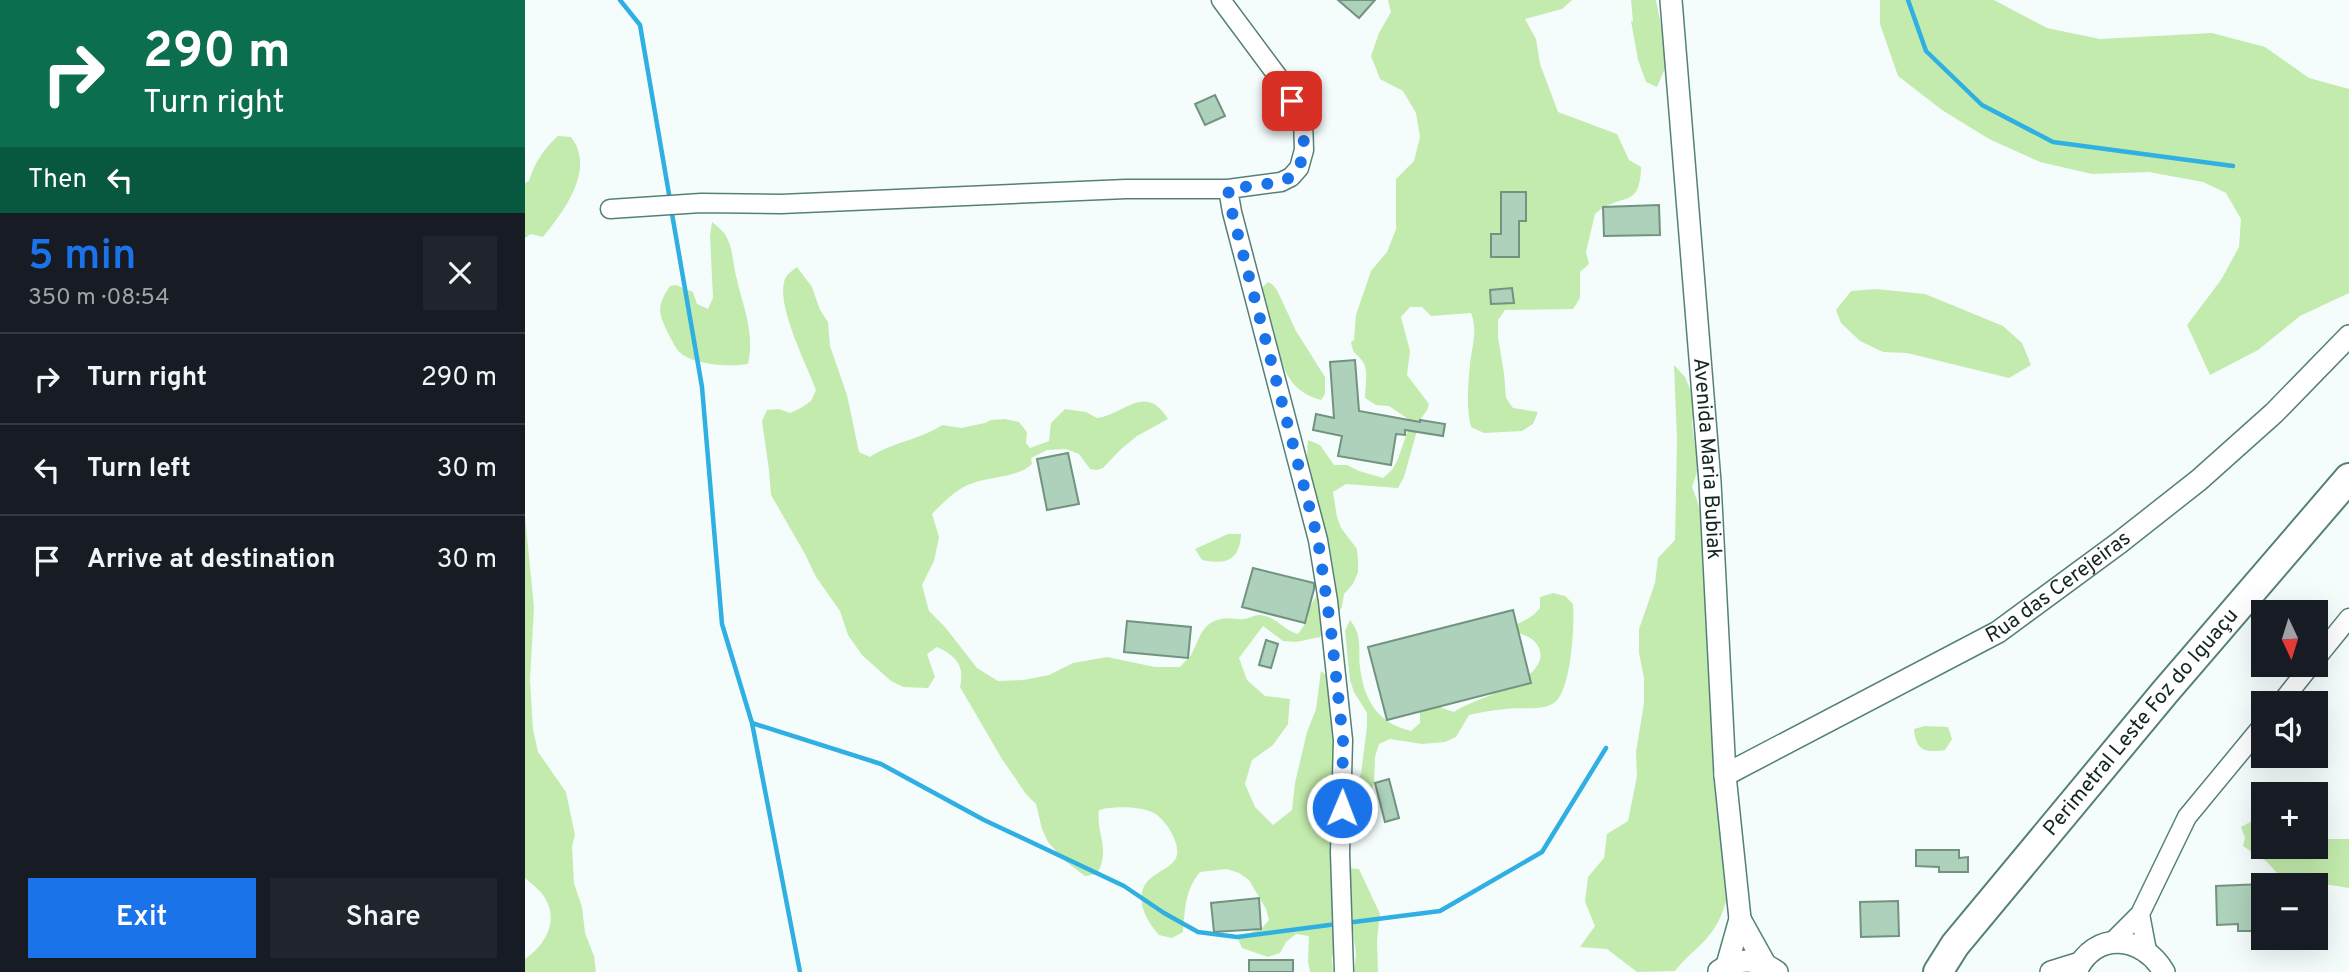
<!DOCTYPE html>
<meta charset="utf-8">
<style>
body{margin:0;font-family:Overpass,sans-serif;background:#20242c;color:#f1f3f6;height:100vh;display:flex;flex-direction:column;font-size:26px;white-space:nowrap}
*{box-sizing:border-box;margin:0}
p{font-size:23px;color:#9ea1a6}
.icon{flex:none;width:38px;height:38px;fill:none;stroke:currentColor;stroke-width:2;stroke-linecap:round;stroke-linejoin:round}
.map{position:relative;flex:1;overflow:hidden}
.side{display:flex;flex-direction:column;background:#171b24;width:525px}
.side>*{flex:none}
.top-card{background:#0b6e4f;color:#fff;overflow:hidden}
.needle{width:46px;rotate:176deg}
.buttons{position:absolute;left:1726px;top:600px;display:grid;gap:14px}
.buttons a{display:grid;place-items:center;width:77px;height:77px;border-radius:0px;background:#171b24;box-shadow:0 7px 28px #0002;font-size:35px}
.pin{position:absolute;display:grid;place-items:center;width:60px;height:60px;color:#fff;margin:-30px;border-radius:14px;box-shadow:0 4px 10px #0006}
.me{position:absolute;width:77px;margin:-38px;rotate:1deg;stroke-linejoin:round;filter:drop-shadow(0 0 5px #0008)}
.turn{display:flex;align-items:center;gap:24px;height:147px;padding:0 28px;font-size:32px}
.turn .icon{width:91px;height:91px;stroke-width:2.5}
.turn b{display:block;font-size:49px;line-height:60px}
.then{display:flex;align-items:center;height:66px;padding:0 28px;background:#0003;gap:14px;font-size:26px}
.round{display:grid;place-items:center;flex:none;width:74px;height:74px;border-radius:0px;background:#20242c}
.overview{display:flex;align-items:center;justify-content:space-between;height:119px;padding:0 28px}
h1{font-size:42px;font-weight:600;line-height:52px;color:#1a73e8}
.button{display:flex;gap:14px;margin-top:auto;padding:14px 28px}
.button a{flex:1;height:80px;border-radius:0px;background:#1a73e8;color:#fff;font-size:28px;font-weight:600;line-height:80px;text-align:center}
.button a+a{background:#20242c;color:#f1f3f6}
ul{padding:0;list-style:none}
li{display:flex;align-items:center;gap:21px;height:91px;padding:0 28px;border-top:2px solid #363941}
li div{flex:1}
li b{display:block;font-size:26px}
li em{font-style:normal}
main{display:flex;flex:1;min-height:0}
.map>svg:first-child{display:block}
.green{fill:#c3ebad}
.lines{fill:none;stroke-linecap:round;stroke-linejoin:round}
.stream{stroke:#30afe2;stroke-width:4.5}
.building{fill:#add1bb;stroke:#71937f;stroke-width:2}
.minor-casing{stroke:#558079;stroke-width:21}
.tertiary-casing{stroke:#558079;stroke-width:24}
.trunk-casing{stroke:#558079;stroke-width:32}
.minor{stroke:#fff;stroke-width:18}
.tertiary{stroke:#fff;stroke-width:21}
.trunk{stroke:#fff;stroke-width:28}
.route{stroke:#1a73e8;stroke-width:12;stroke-dasharray:0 21.6}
.labels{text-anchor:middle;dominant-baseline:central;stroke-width:6;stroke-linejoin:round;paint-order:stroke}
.street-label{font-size:21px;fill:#142623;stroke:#fff}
</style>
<main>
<section class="side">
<div class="top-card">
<div class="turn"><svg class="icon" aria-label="right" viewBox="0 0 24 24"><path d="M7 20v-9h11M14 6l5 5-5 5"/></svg><div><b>290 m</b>Turn right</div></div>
<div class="then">Then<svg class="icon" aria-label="left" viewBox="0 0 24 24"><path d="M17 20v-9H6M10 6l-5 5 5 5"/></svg></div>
</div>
<div class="overview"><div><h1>5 min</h1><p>350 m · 08:54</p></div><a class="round"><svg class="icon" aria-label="close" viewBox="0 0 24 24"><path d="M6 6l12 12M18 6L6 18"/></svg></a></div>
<ul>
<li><svg class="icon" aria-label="right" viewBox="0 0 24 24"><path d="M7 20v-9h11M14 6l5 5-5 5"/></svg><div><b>Turn right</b></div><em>290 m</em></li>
<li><svg class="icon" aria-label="left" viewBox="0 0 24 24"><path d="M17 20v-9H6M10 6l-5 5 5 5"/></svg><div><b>Turn left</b></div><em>30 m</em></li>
<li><svg class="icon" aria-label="arrive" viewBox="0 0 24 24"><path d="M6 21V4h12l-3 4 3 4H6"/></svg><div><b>Arrive at destination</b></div><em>30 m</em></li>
</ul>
<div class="button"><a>Exit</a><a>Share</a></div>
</section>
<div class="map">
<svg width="1824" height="972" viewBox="0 0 1824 972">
<rect width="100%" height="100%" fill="#f4fdfc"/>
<path class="green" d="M863,0H1047L1037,9L1000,19L1011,39L1015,64L1033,112L1092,134L1104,160L1116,167C1115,211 1096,191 1070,214L1061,252L1064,264L1055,272V298L1048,309L980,310L973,320V337L979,373L981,398L988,408L1013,412L1008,424L997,431L959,433L946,427C941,406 943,385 945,364C947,345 953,332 946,313L906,316L897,307H885L876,317L885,351L882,375L904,404L902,410L895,420L879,477L873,488L821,484L808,492L812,517L816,528L832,549L833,560V572L828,584L819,594L817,607L810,617L781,468L783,440L795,445L809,465H822L834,471L858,478L867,470L873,459L886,421L864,406L851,405L840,398C840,387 844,371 838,362C831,351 829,358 826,342L829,340L831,315L846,271L862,252L871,229V179L889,161L895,137L891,113L878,91L855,79L846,56L854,33L866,12Z
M1106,0H1131L1142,55L1141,66L1132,87L1121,82L1113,60L1106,21L1108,22Z
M1355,0H1469L1522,28L1575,39L1687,33L1740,47L1784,78L1824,89V293L1775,316L1733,350L1685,375L1662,325L1696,280L1714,247L1716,219L1701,193L1678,182L1624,172L1567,174L1515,162L1464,139L1417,110L1373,76L1355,24Z
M33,136L46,137C71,169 39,211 18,237L6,234L0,238V183L4,181C9,164 19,148 33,136Z
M187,222C193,227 199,231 202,238C208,249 208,264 211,276C218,307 230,332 223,364C206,367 173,365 158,355C151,350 149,344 145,337C134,315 130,308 145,286L151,285L168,292L172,304L183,309L188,298L185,236Z
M272,267L287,287L295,310L303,322L305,346L322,395L334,452L345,457C367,442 395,440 417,425L436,428L460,423L466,420L480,419L494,422L502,432L501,443L505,448L524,441L526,423L540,409L561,412L572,418C599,415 620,382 643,419L612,436L595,450L578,468L572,470L565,469L554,454L541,449L522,450L506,458L507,464C495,477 464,477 448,483C432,488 418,503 407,514L414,537L409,561L397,585L404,611L420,627L452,668L473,681L499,680L524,675L548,663L582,657L630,667H655C658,663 663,659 666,655C675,639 676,623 696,619C704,617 711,620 719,619C727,618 731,613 740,616C753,619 759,630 773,634L782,621L784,608L797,587L803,627L795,637L771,642L758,641L738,626L714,658L722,680L740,696L765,699L763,724L748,745L727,760L720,784L730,807L748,825L767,810L770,783L782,732L791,709L796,671L810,683L809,778L805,776L802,782L807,792L808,804V924L812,946L807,958L808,972H785L783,962L784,936L771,934L761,942L755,953L743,957L717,948L712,937L736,929L744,920L741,909L724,880L714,873L702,869L675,872C660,890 660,909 658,932L647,938L634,935C619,918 605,891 630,875C637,870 647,866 651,858C657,844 640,818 627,812C614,806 587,806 574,810C571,835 586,849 572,874L560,876L540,861L523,842L517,829L511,804L501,794L477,759L435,687C440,665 431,656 412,647L402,654L410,677L403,688L378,687L366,681L337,655L323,635L315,611L291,577L280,554L246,495L244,470L237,421L242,410L254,409L265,413L276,408L286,401L291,390C282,365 250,304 260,279C262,274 267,271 272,267Z
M743,282L748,285L752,290L771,331L800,377V394L796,400C756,389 757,358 747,323C744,311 736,300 738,287Z
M1351,289L1400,294L1478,326L1497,343L1506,365L1484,378L1382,353L1358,352L1335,341L1316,323L1311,310L1326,291Z
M1149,365L1160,377L1170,401L1167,423L1173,469L1167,487L1173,503L1184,553L1204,890C1200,906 1196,920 1186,933C1176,947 1161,956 1150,971L1112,972L1082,949L1055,947L1070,926L1060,902L1063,877L1079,858L1082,834L1103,821L1112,776L1111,752L1119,703V678L1114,653V629L1130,583L1133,558L1150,540L1152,439Z
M0,517L9,607L5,680L8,729L13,752L41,792L50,835L47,846L49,883L57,907L60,933L69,956L71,972H0V959C18,947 33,924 22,902C18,892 8,885 0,878Z
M703,534H716C715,561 700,565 677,560L670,549Z
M1028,593L1040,596L1048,604C1050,624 1046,692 1029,703C1017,711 995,707 981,709C969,710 956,712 944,715L931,737L920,742L897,744L865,739L854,744L850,757L849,784L839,807L840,819L836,830L826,825L823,812L824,798L836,774L842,726V713L829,692L825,680L820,631L825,620C838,636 833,649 835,667C839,701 853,723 886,731L895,723V698H910L917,708L929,712C948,698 1027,681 1014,648C1008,635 994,633 981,631C995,620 1004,622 1015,608V597Z
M1400,726L1423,727L1427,739L1420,750C1400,753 1391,751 1389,729Z
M1725,822L1738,827V847H1790V839H1824V888L1806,885H1763L1742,862L1718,846L1720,838L1716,827Z
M823,868L834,869L855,914L852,940L853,972H829L831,954L826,917Z"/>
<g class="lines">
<path class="stream" d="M95,0L115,25L145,200
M1383,0L1401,51L1457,105L1528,142L1708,166
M146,208L177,387L197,624L227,723L275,972
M227,723L356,764L459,820L599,886L639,913L673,932L712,937L812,924
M821,923L915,911L1017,852L1081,748"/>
</g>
<path class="building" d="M813,0H850L834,18Z
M690,95L700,116L680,125L670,104Z
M976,192H1001V221H994V257H966V234H976Z
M1134,205L1135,235L1079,236L1078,207Z
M987,288L989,303L966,304L965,290Z
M830,360L834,411L895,422V420L920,424L918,436L880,430V435L871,434L866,465L813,456L817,436L788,430L791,414L809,418L805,362Z
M543,453L554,504L522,510L512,459Z
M728,568L789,583V589L780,623L717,607Z
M988,610L1006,683L862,720L843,647Z
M602,621L666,627L663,658L599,652Z
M741,640L753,644L746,668L734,665Z
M864,779L874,818L860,822L850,783Z
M1391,850H1434V858L1443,857V872H1414V867L1391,866Z
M1738,884V924H1732V931H1713V924L1692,925L1691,886Z
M734,898L736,929L689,932L686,903Z
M1373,901L1374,936L1336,937L1335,902Z
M724,960H768V972H724Z"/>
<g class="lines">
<defs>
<path id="minor" d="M696,0L757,82L778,119L779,150L774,168L766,177L756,182L703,189
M85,209L176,203L256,204L601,189H703L707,212L793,540L803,601L818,740L815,853L819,972
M1790,660L1824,618
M1755,704L1786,665
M1615,914L1622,951
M1586,943L1615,914L1662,817L1738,725"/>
<g id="tertiary">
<path id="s1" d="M1146,0L1185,482L1200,775L1215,919L1202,965"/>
<path id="s2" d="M1200,775L1473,632L1594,543L1674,480L1749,413L1824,336"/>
<path d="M1215,919L1240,964"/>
<path d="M1194,971C1213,957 1233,958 1252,972"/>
<path d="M1526,972L1555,963"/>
<path d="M1551,972C1569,930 1618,935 1639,972"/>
</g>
<g id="trunk">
<path id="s3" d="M1413,972L1430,945L1640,692L1824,478"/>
</g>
</defs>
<use href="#minor" class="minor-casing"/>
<use href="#tertiary" class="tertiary-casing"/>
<use href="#trunk" class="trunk-casing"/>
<use href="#minor" class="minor"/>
<use href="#tertiary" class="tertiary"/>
<use href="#trunk" class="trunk"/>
</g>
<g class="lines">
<path class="route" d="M767,101L778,119L779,150L774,169L766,177L756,182L703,189L707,212L793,540L806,630L818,740L817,808"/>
</g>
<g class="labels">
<g class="street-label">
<text stroke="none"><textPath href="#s1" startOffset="460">Avenida Maria Bubiak</textPath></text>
<text stroke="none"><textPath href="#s2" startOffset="383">Rua das Cerejeiras</textPath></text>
<text stroke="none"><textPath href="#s3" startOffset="322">Perimetral Leste Foz do Iguaçu</textPath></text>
</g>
</g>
</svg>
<div class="buttons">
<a><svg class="needle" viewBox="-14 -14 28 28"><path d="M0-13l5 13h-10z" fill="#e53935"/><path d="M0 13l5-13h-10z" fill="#9ea1a6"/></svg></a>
<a><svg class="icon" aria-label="sound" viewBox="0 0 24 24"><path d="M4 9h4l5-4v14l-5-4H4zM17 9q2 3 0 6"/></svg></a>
<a>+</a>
<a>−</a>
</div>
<div class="pin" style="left:767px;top:101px;background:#d93025"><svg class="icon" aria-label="arrive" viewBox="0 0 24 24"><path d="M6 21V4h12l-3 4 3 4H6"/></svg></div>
<svg class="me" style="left:817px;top:808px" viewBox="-20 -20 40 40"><circle r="17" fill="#1a73e8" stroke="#fff" stroke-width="3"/><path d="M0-11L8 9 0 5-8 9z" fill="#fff"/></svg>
</div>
</main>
